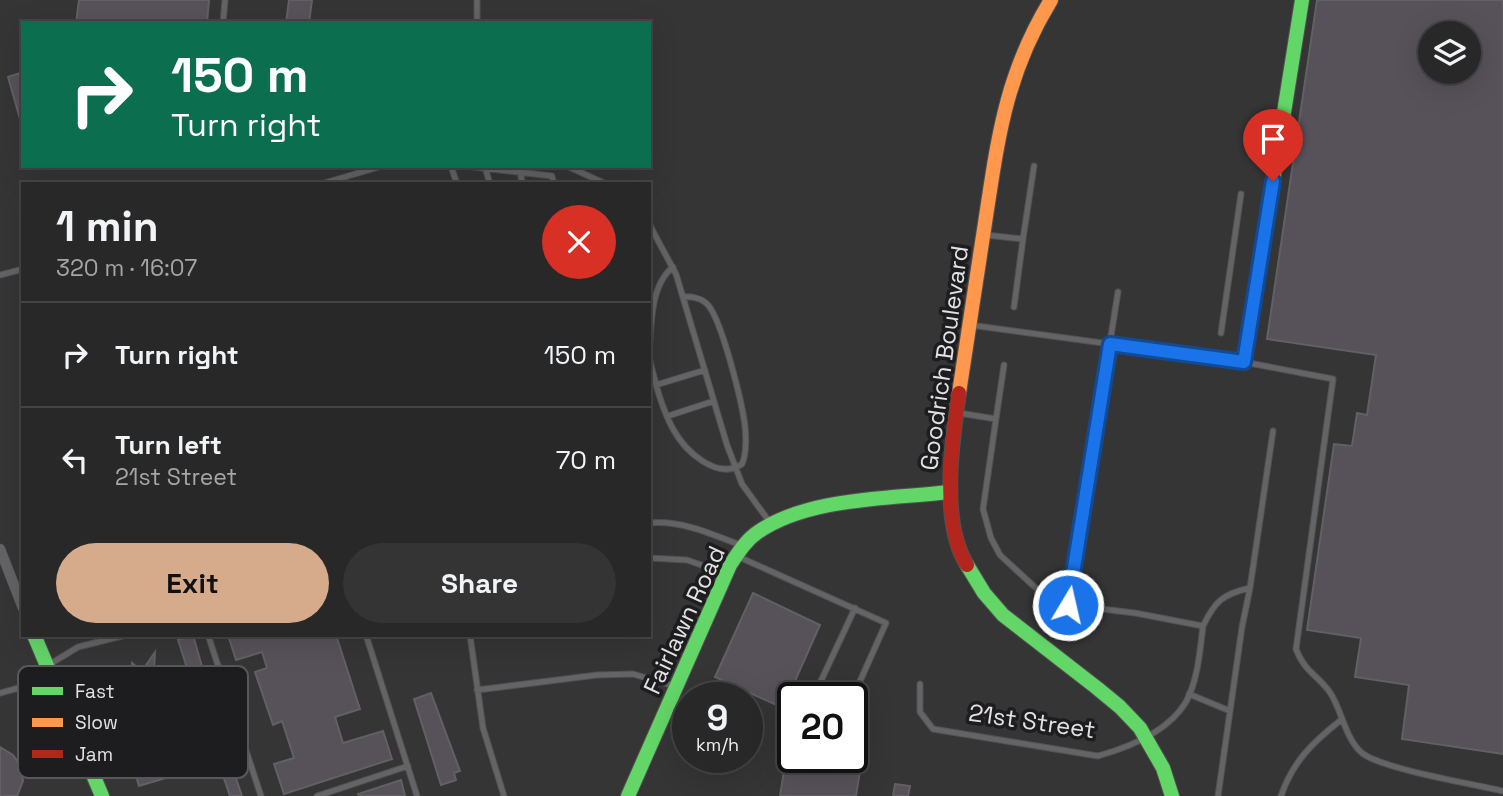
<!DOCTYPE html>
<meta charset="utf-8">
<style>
body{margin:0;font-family:"Space Grotesk",sans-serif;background:#343434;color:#f1f3f6;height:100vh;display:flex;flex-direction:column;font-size:26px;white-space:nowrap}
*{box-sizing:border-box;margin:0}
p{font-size:23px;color:#a5a6a8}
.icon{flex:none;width:38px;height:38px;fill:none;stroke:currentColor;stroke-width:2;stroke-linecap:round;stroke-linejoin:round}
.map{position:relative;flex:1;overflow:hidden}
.side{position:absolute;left:21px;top:182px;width:630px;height:455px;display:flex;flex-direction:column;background:#282828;border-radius:0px;box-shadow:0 7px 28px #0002,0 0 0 2px #444445}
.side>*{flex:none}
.banner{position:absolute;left:21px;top:21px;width:630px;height:147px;border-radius:0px;box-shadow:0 7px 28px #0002,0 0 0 2px #444445;background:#0b6e4f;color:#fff;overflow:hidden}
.controls{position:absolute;left:1418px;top:21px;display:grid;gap:14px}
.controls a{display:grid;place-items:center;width:63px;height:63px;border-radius:50%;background:#282828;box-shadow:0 7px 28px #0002,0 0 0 2px #444445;font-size:35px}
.speed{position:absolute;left:672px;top:682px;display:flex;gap:14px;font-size:35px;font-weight:700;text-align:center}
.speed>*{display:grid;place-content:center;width:91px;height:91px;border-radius:50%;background:#282828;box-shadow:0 7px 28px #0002,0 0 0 2px #444445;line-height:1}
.speed small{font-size:18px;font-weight:400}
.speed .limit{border:4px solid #111;border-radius:10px;background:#fff;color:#111}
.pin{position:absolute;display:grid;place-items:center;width:60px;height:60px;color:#fff;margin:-72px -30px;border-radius:50% 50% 50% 0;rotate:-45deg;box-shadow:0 0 7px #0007}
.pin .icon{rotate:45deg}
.me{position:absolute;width:77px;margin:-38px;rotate:9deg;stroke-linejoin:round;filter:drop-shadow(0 0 5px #0008)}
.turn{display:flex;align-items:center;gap:24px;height:147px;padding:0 35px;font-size:32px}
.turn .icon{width:91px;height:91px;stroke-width:2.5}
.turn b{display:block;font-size:49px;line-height:60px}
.round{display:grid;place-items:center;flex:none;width:74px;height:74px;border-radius:37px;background:#343434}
.summary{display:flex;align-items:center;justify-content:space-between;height:119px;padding:0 35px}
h1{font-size:42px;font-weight:800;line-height:52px}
.button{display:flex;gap:14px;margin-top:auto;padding:14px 35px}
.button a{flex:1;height:80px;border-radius:42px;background:#d6ab8b;color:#111;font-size:28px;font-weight:800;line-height:80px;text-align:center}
.button a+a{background:#343434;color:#f1f3f6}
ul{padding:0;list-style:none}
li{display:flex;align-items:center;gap:21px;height:105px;padding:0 35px;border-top:2px solid #444445}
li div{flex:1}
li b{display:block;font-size:26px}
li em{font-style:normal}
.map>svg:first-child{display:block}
.building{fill:#575259;stroke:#616062;stroke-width:2;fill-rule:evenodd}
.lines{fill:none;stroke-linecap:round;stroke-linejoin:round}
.lane-casing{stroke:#525152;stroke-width:7}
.street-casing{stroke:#525152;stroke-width:11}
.fast-casing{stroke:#525152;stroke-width:16}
.slow-casing{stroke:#525152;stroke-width:16}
.jam-casing{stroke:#525152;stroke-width:16}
.lane{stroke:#646365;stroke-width:5}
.street{stroke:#646365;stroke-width:10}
.fast{stroke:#63d668;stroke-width:14}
.slow{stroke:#ff974d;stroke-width:14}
.jam{stroke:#b3261e;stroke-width:14}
.route-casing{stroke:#114b97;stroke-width:18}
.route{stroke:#1a73e8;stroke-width:12}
.labels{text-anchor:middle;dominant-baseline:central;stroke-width:7;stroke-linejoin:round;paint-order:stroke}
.street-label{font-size:24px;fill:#e3e1e3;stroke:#1d1c1e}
.key{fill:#1d1c1e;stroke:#585759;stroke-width:2}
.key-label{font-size:19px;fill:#e3e1e3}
</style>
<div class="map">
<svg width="1503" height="796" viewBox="0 0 1503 796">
<rect width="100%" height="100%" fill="#363536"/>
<path class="building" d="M79,0H209L207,23H76Z
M289,0H312L309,23H286Z
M1317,0H1503V754L1402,739L1409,685L1355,677L1361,638L1307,630L1334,444L1352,446L1357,413L1367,415L1376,355L1267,339ZM1430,33H1468V72H1430Z
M20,73L23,82V118L20,119L8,77Z
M753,593L820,625L783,708L715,677Z
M193,635L203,670L189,674L178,640Z
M228,635H336L360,709L335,717L343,743L383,731L392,759L284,794L274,764L294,758L282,721L273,725L255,672L267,668L262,652L236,660Z
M155,652L154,668L161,684L152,704L135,706L139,696L135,691L136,684L133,680L132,663L142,671Z
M209,687L214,702L203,706L209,726L181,736L192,770L139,786L129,753L163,743L151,706Z
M431,693L460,771L454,773L456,780L441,785L414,699Z
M224,743L242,796H230L213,746Z
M0,747L13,755L20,765L23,781L17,796H0Z
M852,750L863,752L856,796H780L786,758H852Z
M401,780L405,796H359L358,794Z
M895,784L910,786L908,796H893Z"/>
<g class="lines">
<defs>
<path id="lane" d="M477,0V23
M223,23L225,0
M451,166L457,184
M466,166L552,176L554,184
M518,166L523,184
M567,166L606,184
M485,167L490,184
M321,184L382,166
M649,224L676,274L727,445L742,484L771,524
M986,235L1023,239L1014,307
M1023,239L1034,166
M0,275L23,269
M970,325L1244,362L1333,379L1296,649C1305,672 1315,673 1329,691C1342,709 1344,737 1362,753C1382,769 1473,784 1503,791
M1221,333L1241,194
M649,354C651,327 650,285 673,267
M649,357C655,381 661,407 673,429C685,451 717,481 742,464C747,453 746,437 745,426C742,402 722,321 708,305C702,298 691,296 683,297
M656,385L705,370
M668,416L714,401
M996,419L1004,365
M649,523C681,520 712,534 740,545
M739,557L886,623L852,699
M649,558L687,560L724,573
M1068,605L1118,292
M1203,626C1215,601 1223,594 1250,588L1273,431
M208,635L261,796
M366,635L417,796
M470,635L483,728L504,796
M920,684V712L933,729L1098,756C1130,747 1168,732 1186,702C1198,680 1200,650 1203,626L1135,613L1052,603L1000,555L991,538L983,509L996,419L959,413
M477,690L597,675L633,674L674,686
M0,693L26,686L47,666L78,647L126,635
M1189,694L1230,711
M813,698L855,608
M317,796L408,766
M1218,796L1242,627L1250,588
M1281,796C1293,761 1313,742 1341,720"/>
<path id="street" d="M0,549L23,608"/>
<path id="fast" d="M1244,362L1302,0
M967,565L984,593L1003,615L1097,688L1120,707L1140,728L1163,768L1172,796
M34,635L102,796
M628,796L730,565C738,553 746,540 758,532C809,497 890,499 949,492"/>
<path id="slow" d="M959,393C968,336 976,280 985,223C998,139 1005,75 1051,0"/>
<path id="jam" d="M959,393C952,441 940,522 967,565"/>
</defs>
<use href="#lane" class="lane-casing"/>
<use href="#street" class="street-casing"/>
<use href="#fast" class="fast-casing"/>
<use href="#slow" class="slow-casing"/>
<use href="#jam" class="jam-casing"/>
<use href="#lane" class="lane"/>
<use href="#street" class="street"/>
<use href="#fast" class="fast"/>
<use href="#slow" class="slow"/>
<use href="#jam" class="jam"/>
</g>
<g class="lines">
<defs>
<path id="route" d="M1068,605L1110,344L1244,362L1273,181"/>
</defs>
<use href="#route" class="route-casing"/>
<use href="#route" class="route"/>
</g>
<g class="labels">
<g class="street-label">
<text transform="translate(944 358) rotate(-82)">Goodrich Boulevard</text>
<text transform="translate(684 620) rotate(-65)">Fairlawn Road</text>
<text transform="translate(1032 721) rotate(8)">21st Street</text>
</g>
</g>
<rect x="18" y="666" width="230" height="112" rx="10" class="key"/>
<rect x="32" y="687" width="31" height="8" fill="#63d668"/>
<rect x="32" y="718" width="31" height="9" fill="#ff974d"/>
<rect x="32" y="750" width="31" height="8" fill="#b3261e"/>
<g class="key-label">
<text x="75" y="698">Fast</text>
<text x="75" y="729">Slow</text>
<text x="75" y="761">Jam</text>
</g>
</svg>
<div class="controls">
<a><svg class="icon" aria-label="layers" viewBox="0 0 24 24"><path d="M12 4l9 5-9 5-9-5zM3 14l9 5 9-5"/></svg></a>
</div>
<div class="speed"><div>9<small>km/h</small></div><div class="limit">20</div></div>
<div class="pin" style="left:1273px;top:181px;background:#d93025"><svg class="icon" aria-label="arrive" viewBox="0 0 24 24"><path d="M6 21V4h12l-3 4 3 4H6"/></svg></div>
<svg class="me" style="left:1068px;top:605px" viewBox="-20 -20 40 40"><circle r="17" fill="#1a73e8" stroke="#fff" stroke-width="3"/><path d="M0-11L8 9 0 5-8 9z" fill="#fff"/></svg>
<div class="banner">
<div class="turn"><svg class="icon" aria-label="right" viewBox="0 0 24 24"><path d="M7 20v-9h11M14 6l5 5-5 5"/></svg><div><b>150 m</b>Turn right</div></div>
</div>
<section class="side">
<div class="summary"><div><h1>1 min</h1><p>320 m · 16:07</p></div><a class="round" style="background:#d93025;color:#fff"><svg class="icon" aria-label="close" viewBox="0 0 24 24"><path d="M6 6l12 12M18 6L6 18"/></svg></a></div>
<ul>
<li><svg class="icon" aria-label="right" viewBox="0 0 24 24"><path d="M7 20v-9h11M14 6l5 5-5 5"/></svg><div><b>Turn right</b></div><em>150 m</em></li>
<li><svg class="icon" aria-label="left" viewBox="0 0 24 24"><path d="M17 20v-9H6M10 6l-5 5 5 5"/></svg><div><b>Turn left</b><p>21st Street</p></div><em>70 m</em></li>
</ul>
<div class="button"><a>Exit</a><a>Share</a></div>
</section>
</div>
